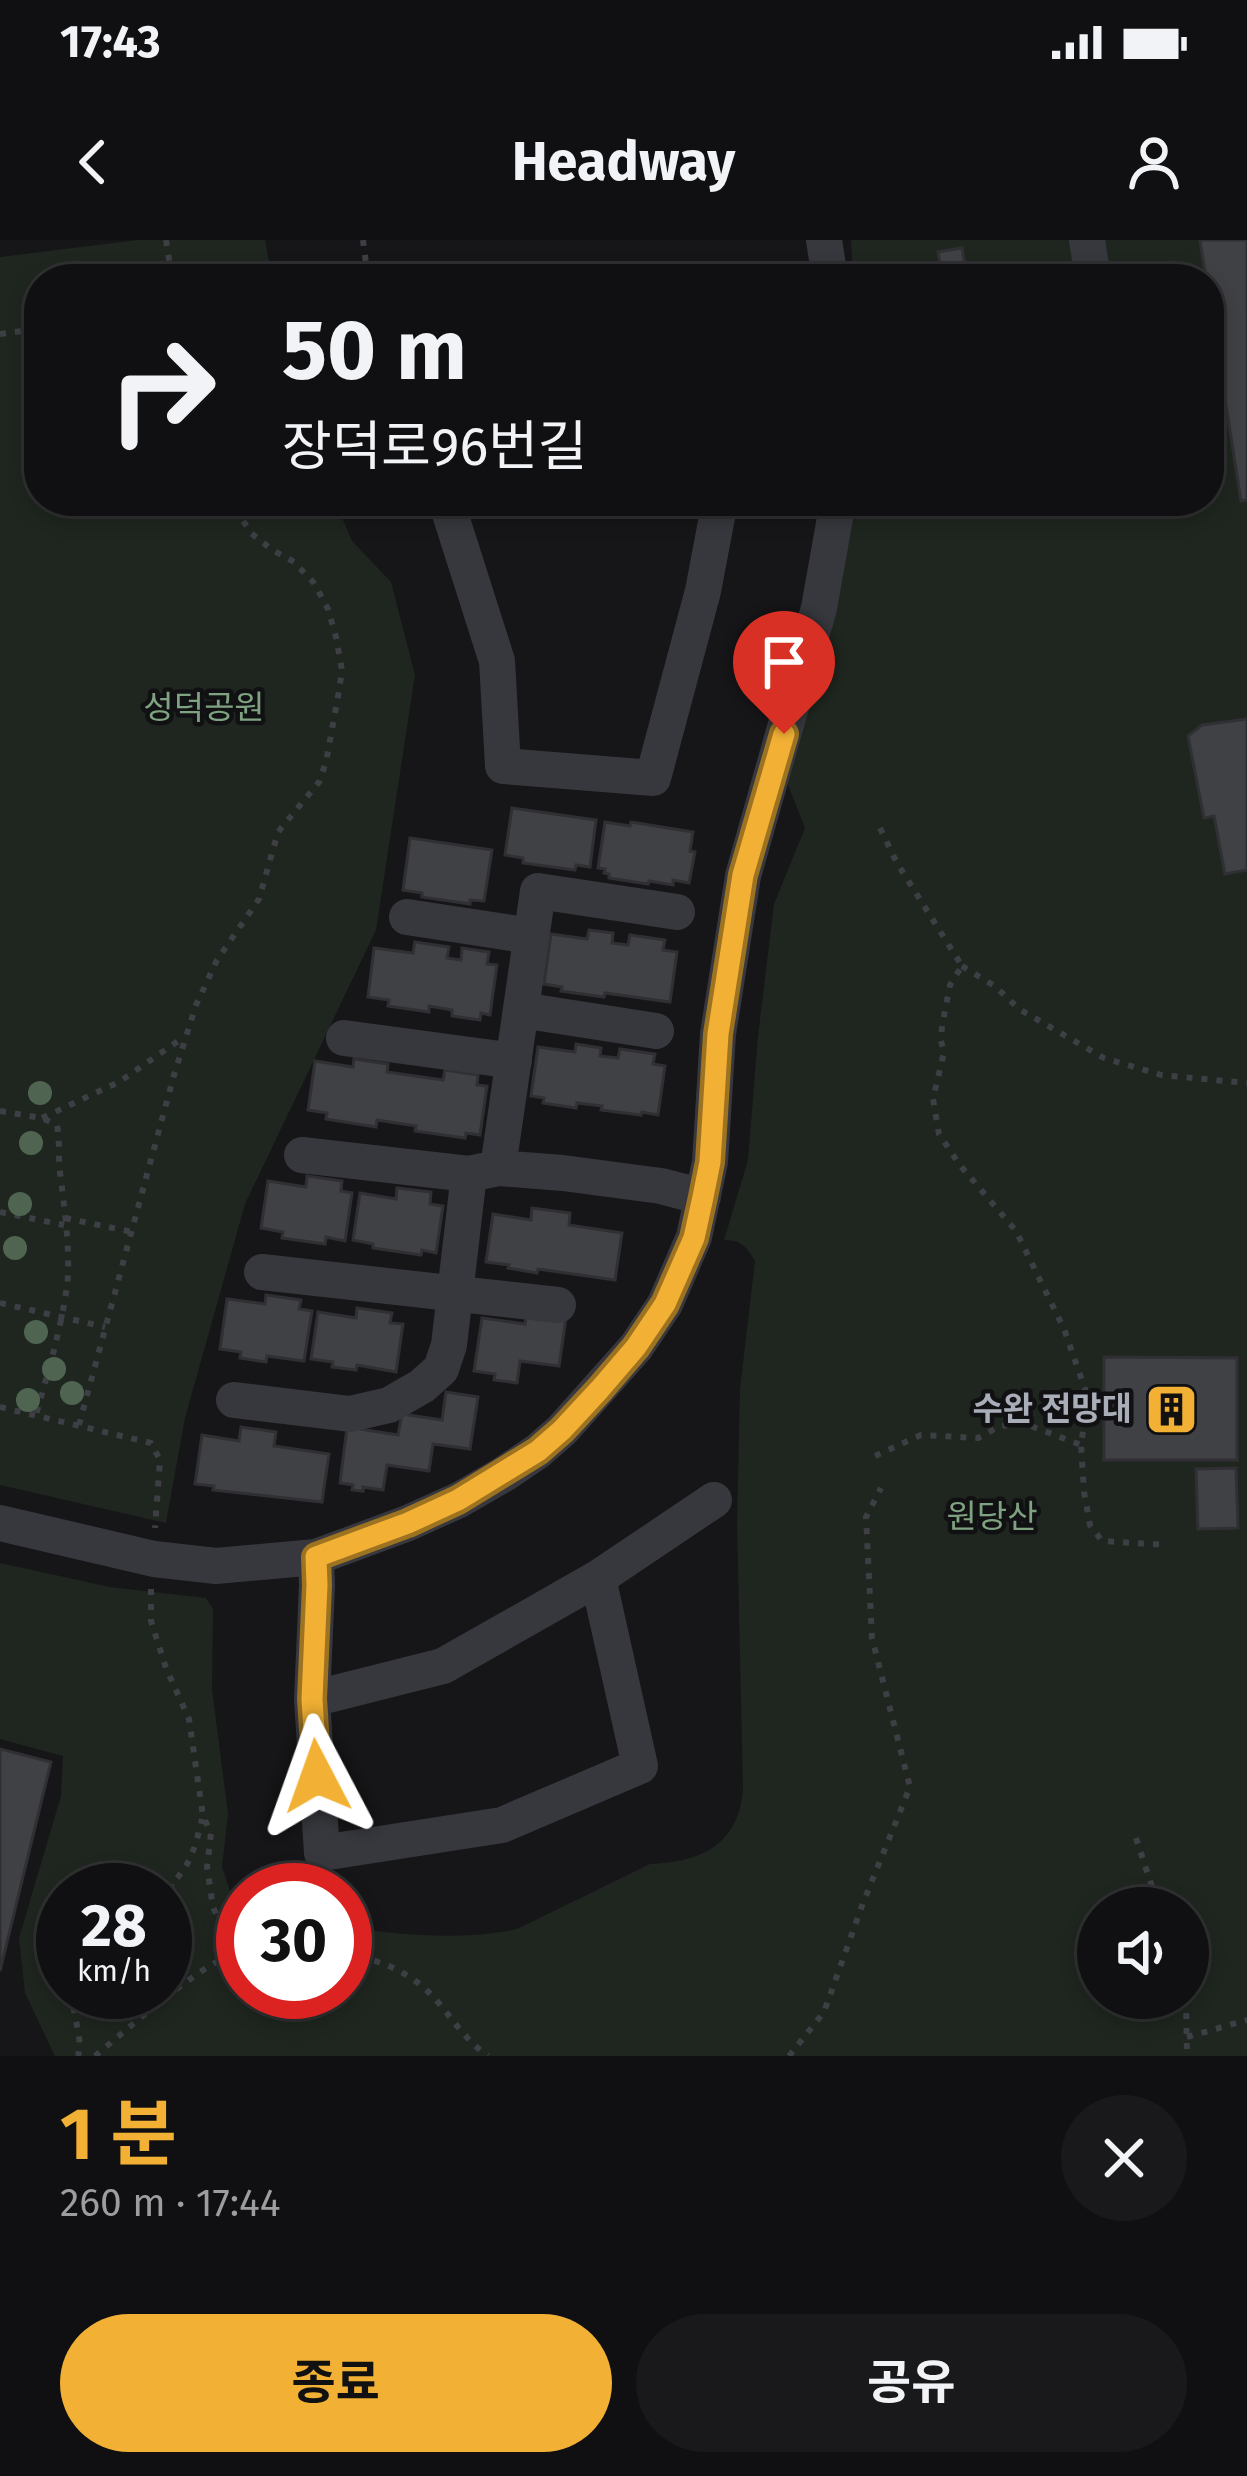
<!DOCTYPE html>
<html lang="ko">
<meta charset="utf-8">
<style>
body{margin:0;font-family:"Fira Sans","Noto Sans KR",sans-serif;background:#19191b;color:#f1f3f6;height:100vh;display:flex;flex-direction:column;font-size:45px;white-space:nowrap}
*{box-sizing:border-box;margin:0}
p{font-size:39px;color:#9c9d9f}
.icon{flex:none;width:66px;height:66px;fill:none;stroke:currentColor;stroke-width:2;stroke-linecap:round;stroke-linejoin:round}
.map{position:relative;height:1816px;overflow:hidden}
.details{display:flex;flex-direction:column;background:#101012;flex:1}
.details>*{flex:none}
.banner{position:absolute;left:24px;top:24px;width:1200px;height:252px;border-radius:48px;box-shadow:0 6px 18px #0003,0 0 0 3px #303032;background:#101012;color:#f1f3f6;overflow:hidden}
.fabs{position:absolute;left:1077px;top:1647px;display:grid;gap:24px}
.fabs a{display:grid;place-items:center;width:132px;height:132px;border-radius:50%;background:#101012;box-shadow:0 6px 18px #0003,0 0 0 3px #303032;font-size:60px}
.speed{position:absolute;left:36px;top:1623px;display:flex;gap:24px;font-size:60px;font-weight:700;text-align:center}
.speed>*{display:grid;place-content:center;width:156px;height:156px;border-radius:50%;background:#101012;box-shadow:0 6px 18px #0003,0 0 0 3px #303032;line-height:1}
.speed small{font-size:30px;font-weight:400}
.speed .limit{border:18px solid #d22;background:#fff;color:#111}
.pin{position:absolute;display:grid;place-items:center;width:102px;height:102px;color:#fff;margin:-123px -51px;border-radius:50% 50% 50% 0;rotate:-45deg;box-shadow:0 0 12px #0007}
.pin .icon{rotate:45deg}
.me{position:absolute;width:132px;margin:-66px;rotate:356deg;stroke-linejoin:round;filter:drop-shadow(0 0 9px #0008)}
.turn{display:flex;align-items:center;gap:42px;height:252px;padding:0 60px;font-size:54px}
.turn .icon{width:156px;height:156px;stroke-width:2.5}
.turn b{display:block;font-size:84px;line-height:102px}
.round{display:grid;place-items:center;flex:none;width:126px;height:126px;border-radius:63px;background:#19191b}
.headline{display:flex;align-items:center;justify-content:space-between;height:204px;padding:0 60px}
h1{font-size:72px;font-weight:700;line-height:90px;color:#f2b134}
.cta{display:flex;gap:24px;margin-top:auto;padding:24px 60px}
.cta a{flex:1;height:138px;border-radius:72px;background:#f2b134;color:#111;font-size:48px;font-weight:700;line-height:138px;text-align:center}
.cta a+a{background:#19191b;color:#f1f3f6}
.status{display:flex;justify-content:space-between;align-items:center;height:84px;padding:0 60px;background:#101012;direction:ltr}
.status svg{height:33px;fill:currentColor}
header{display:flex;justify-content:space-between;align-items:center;height:156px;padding:0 60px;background:#101012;font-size:54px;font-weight:700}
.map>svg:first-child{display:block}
.green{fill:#1e261f;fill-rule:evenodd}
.building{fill:#404145;stroke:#303034;stroke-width:3}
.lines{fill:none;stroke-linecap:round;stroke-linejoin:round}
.path{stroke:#3d3f44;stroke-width:6;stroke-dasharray:6 9;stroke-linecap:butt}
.minor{stroke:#37383d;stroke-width:36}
.tree{fill:#506452}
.route-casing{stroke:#9d7322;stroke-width:30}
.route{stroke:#f2b134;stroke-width:21}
.labels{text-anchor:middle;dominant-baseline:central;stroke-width:9;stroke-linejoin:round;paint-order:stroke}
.park-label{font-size:33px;fill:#7fa381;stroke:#111113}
.poi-label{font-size:33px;font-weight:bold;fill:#a8adb8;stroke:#111113;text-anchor:end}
</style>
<div class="status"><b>17:43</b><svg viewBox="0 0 49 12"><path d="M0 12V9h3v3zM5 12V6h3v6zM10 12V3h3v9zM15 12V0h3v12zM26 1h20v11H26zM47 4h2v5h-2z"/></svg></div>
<header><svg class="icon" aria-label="back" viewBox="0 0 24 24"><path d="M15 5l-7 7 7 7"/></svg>Headway<svg class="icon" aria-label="person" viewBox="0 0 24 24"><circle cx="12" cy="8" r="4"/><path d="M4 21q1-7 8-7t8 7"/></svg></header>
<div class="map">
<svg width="1247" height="1816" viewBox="0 0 1247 1816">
<rect width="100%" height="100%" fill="#161618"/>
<path class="green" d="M138,0H265L272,39H39V261H335L352,301L391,342L415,435L376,690L245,964L185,1178L166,1283L0,1245V17Z
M851,0H1247V1816H55L25,1753L19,1698L61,1556L63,1516L0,1499V1323L110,1347L206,1358L213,1369L212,1449L228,1574L222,1627L230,1651L243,1672V1752H345V1687C400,1695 462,1701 517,1689L650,1624C702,1622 739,1604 743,1549L737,1283L740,1149L755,1021C746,1006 741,1000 724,1000L748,920L758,796L774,664L805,588L777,517L837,261H1209V39H853ZM63,1650H165V1752H63ZM1098,1668H1188V1758H1098Z"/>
<path class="building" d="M1200,0H1247V260L1241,261L1209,57V39H1206Z
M962,8L967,39H943L938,12Z
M1247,479V630L1225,634L1214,576L1204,578L1188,496L1202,485Z
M512,568L596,580L590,627L576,625L575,630L523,623V618L505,615Z
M605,582L630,586L631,582L693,592L690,611L695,612L689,643L673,640V645L649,641L648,644L609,638V634L604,633L605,629L598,628Z
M410,598L492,610L484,661L470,660V664L422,657V653L403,650Z
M589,690L613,693L612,703L628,705L630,695L665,700L663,710L677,712L670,762L605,753L604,757L561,751L562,747L544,744L551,694L587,699Z
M415,702L449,707L447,718L461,720L462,708L489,712L487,724L497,725L490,775L481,773L480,780L452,776V770L429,766V772L388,766L389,760L368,757L374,708L413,713Z
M576,804L601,808L600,816L618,818L620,809L655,814L653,824L665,826L658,875L642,872L641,875L601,870L602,866L577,863L576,868L543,863L544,858L531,856L538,807L575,812Z
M354,819L388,824L387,832L443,840L445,830L478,835L477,845L487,846L480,895L466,893L465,898L415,891L416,886L377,880L376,887L326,879L327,873L308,870L315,821L353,827Z
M307,936L342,941L341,951L352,953L345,1001L326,997L325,1004L282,998L283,992L261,988L268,941L306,947Z
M397,948L431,952L430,964L443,966L436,1013L422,1010L421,1015L373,1008V1004L353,1000L360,953L396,959Z
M532,968L570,973L569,985L622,993L615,1040L538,1029L537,1033L508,1028L509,1025L486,1022L493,974L531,980Z
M266,1055L301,1060L299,1069L312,1071L304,1121L267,1116L266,1122L240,1118L241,1112L220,1109L227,1059L265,1064Z
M357,1068L392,1073L390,1083L403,1084L396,1132L357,1125L356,1130L332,1127L333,1122L311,1119L318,1072L356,1078Z
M527,1072L566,1078L559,1126L520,1121L517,1143L494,1140L495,1134L474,1131L482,1078L525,1084Z
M1104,1117L1237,1118V1220H1104Z
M446,1152L478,1157L470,1209L433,1204L429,1231L387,1225L383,1250L363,1247V1251L352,1250L353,1245L340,1243L347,1187L398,1195L402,1174L442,1180Z
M241,1187L276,1192L274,1206L329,1214L322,1262L213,1250L214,1246L195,1244L202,1195L239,1201Z
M1236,1228L1238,1288L1198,1289L1196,1229Z
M0,1509L51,1522L0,1731Z"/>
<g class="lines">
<path class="path" d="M166,0L172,39
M363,0L368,39
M0,94L39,89
M880,588L897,623L962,726L950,745L942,786L941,801L944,812L933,859L939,894L959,924L1016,991L1064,1089L1085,1149L1086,1171L1081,1205L1084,1252L1090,1285L1102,1301L1168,1305
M962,726L996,747L1019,769L1104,818L1161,835L1247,843
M0,871L42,878L57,885C60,901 58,916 60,932C64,965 71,1014 67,1046C61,1089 48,1132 36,1175
M42,878L119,842L184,797
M0,972L64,985
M65,978L132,992
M0,1063L105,1087
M0,1167L151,1203L160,1220L155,1288
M79,1185L174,835L196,765L217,720L259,659L278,592L319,542L326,522L339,451L342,430L336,397L328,369L314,343L294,322L271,309L251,293L230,261
M875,1216L921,1195L978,1198L1000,1186L1023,1183L1081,1205
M151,1349V1381L166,1428L189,1479L203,1576L211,1593L207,1627L213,1667L233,1712
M1136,1598L1153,1650L1163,1668
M165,1674L175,1669L171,1644C191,1626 196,1604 202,1579
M345,1714C381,1720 412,1732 436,1760C453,1779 466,1801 488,1816
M74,1752C70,1775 84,1794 78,1816
M1186,1758L1187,1816
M1187,1797L1247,1780
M95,1816C124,1792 210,1715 243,1711
M789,1816L824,1772L863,1663L910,1547L872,1398L866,1277L881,1248"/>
<path class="minor" d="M824,0L830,39
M1087,0L1093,39
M446,261L497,421L503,526L653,538L703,351L720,261
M407,677L531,696
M521,770L656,791
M344,798L514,821
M302,915L469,934L498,928L563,933L661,946L703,957
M498,928L538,651L677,672
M262,1032L558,1065
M234,1160L350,1174L389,1165L422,1146L441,1129L449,1105L469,934
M0,1283L154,1319L216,1326L316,1317L408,1283L459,1260L504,1234L538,1211L562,1190L636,1107L665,1064L694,997L710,922L718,794L743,636L819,368L838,261
M598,1338L714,1260
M312,1459L443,1426L598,1338L640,1526L502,1585L322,1613L312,1459L317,1345L316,1317"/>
</g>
<g class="tree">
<circle cx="40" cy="853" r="12"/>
<circle cx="31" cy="903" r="12"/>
<circle cx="20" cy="964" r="12"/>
<circle cx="15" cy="1008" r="12"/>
<circle cx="36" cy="1092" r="12"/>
<circle cx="54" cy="1129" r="12"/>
<circle cx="72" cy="1153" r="12"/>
<circle cx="28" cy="1160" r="12"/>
</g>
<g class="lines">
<defs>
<path id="route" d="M317,1536L312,1459L317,1345L316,1317L408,1283L458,1260L538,1211L562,1190L600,1149L636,1107L665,1064L694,998L703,957L710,922L718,794L743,635L784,494"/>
</defs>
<use href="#route" class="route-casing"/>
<use href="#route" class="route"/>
</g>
<defs>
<symbol id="building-square" viewBox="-11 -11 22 22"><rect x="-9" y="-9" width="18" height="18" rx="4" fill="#f2b134" stroke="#111113"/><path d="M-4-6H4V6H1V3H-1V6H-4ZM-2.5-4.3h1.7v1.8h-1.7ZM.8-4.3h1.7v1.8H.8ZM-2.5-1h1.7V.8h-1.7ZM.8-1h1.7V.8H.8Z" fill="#111"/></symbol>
</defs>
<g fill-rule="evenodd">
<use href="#building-square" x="1142" y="1140" width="59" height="59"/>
</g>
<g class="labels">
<g class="park-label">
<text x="204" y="468">성덕공원</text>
<text x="992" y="1277">원당산</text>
</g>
<g class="poi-label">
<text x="1132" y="1169">수완 전망대</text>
</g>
</g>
</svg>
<div class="fabs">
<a><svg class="icon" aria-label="sound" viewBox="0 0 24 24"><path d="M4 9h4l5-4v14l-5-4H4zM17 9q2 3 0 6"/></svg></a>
</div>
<div class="speed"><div>28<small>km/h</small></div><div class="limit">30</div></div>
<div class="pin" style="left:784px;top:494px;background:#d93025"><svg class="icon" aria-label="arrive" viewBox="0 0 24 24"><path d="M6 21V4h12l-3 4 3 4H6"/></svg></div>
<svg class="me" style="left:317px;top:1536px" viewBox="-20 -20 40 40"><path d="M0-17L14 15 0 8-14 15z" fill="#f2b134" stroke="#fff" stroke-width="4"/></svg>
<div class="banner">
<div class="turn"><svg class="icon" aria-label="right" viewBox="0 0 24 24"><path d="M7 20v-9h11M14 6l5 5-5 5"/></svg><div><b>50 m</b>장덕로96번길</div></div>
</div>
</div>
<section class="details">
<div class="headline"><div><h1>1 분</h1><p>260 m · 17:44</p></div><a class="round"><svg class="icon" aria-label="close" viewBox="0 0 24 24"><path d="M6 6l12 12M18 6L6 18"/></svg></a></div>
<div class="cta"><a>종료</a><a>공유</a></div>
</section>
